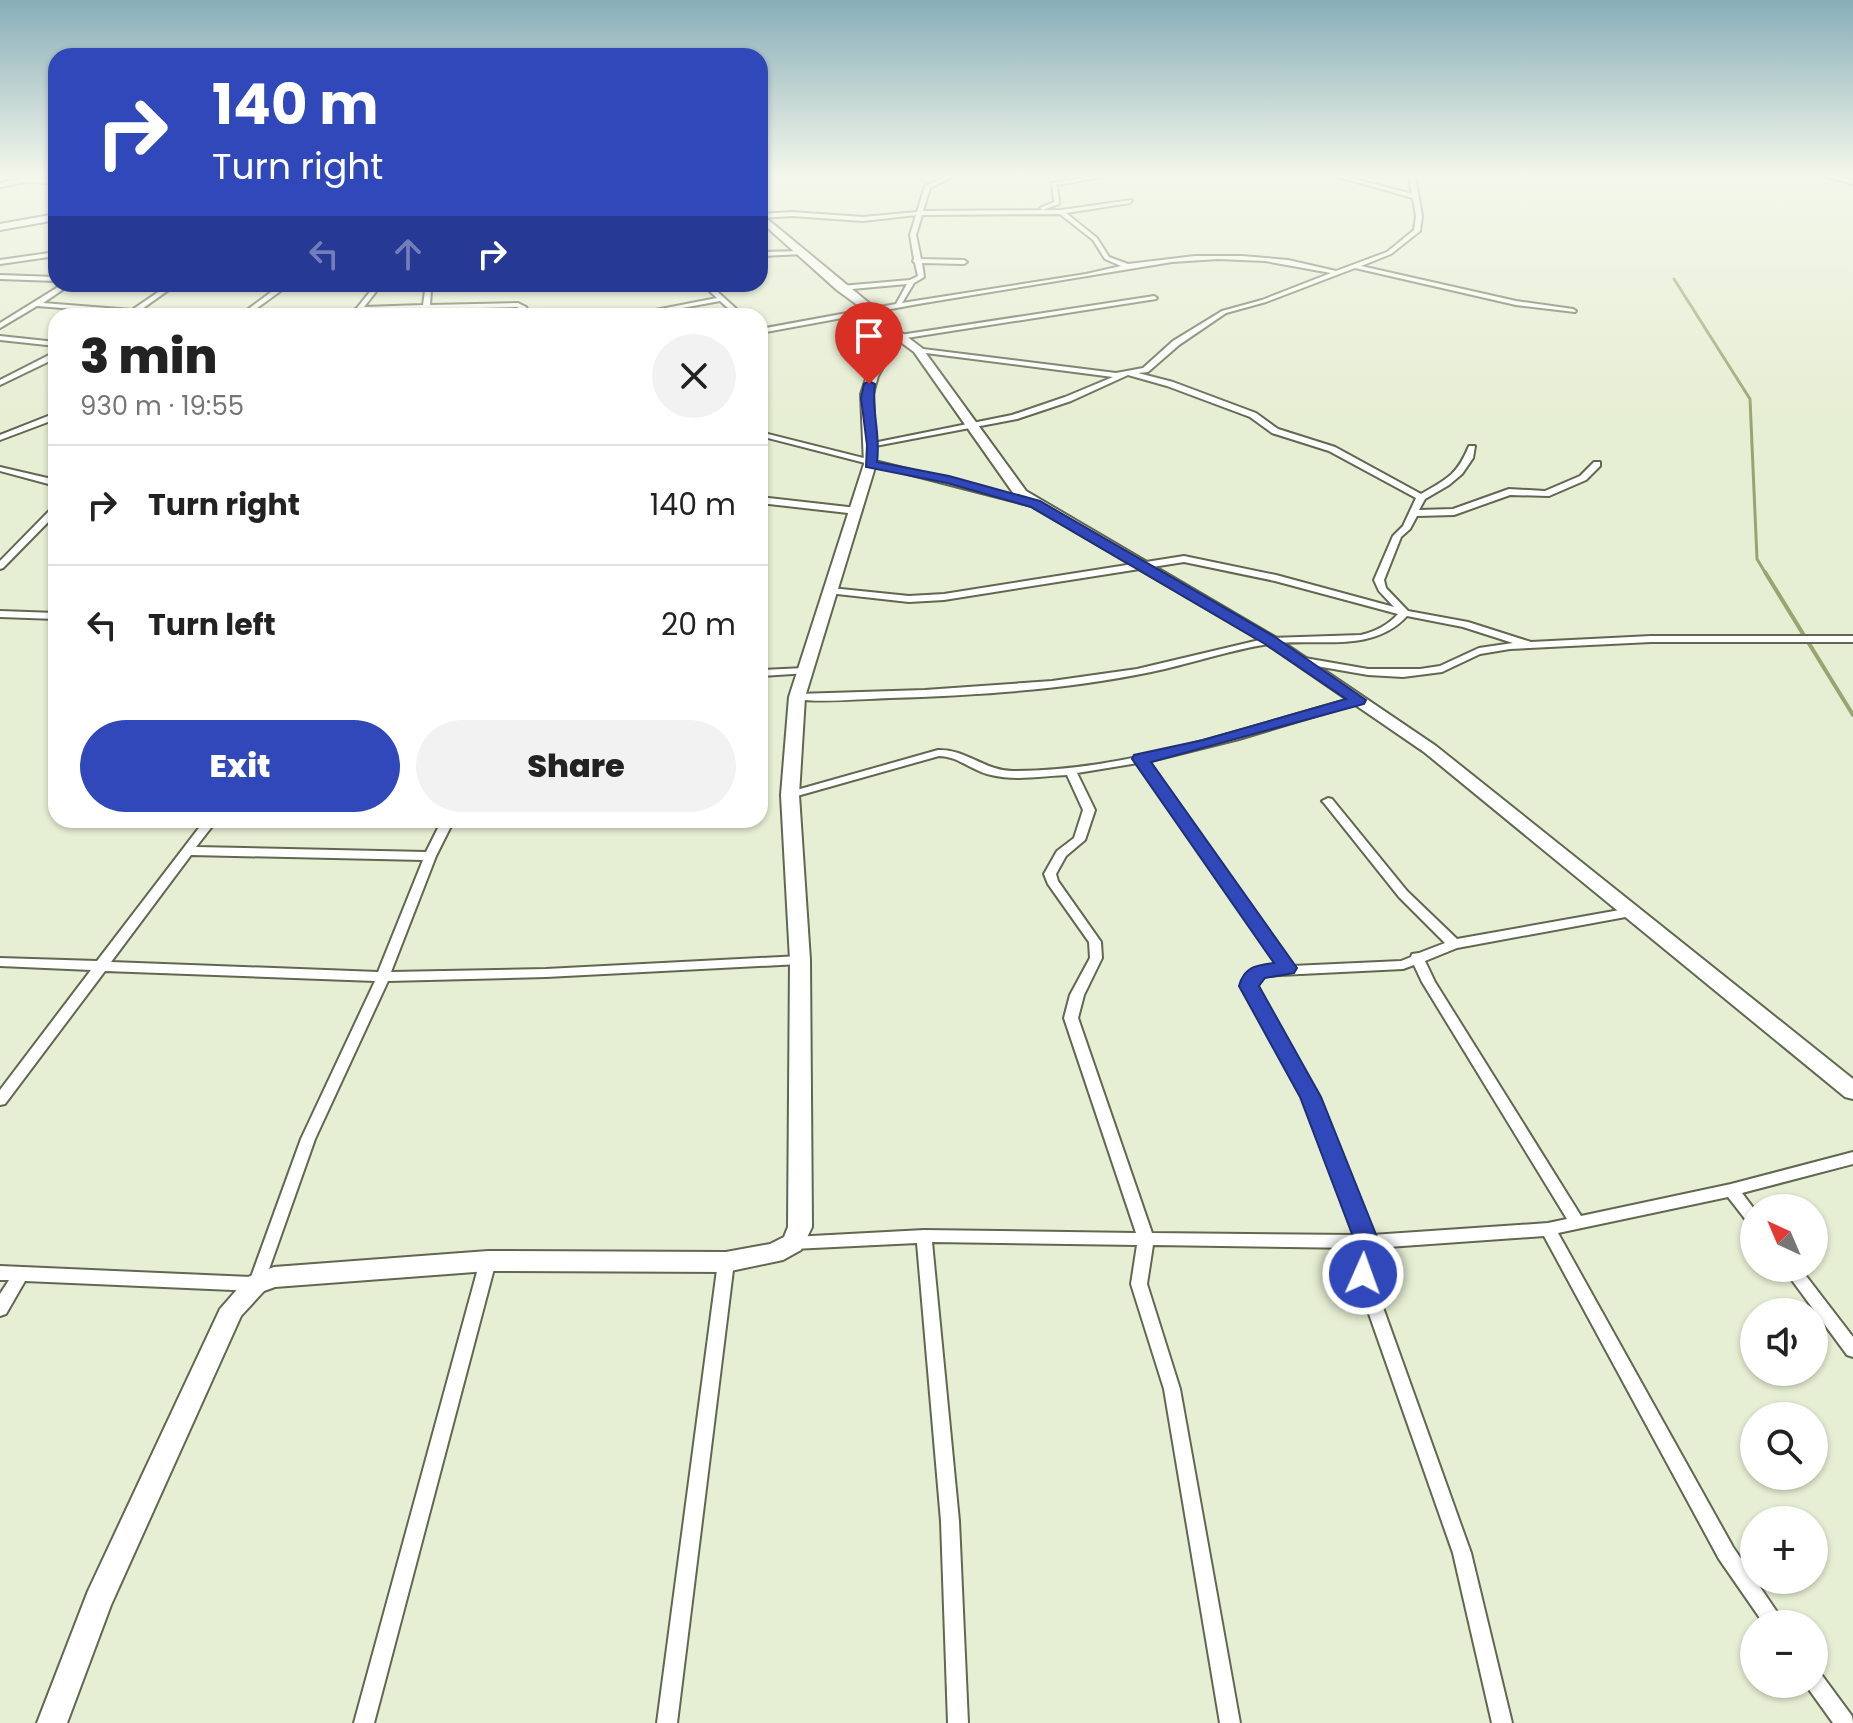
<!DOCTYPE html>
<meta charset="utf-8">
<style>
body{margin:0;font-family:Poppins,sans-serif;background:#f2f2f2;color:#222;height:100vh;display:flex;flex-direction:column;font-size:30px;white-space:nowrap}
*{box-sizing:border-box;margin:0}
p{font-size:26px;color:#767676}
.icon{flex:none;width:44px;height:44px;fill:none;stroke:currentColor;stroke-width:2;stroke-linecap:round;stroke-linejoin:round}
.map{position:relative;flex:1;overflow:hidden}
.panel{position:absolute;left:48px;top:308px;width:720px;height:520px;display:flex;flex-direction:column;background:#fff;border-radius:24px;box-shadow:0 2px 6px #0004}
.panel>*{flex:none}
.guide{position:absolute;left:48px;top:48px;width:720px;height:244px;border-radius:24px;box-shadow:0 2px 6px #0004;background:#3048b9;color:#fff;overflow:hidden}
.needle{width:52px;rotate:316deg}
.buttons{position:absolute;left:1740px;top:1194px;display:grid;gap:16px}
.buttons a{display:grid;place-items:center;width:88px;height:88px;border-radius:50%;background:#fff;box-shadow:0 2px 6px #0004;font-size:40px}
.pin{position:absolute;display:grid;place-items:center;width:68px;height:68px;color:#fff;margin:-82px -34px;border-radius:50% 50% 50% 0;rotate:-45deg;box-shadow:0 0 8px #0007}
.pin .icon{rotate:45deg}
.me{position:absolute;width:88px;margin:-44px;rotate:2deg;stroke-linejoin:round;filter:drop-shadow(0 0 6px #0008)}
.turn{display:flex;align-items:center;gap:28px;height:168px;padding:0 32px;font-size:36px}
.turn .icon{width:104px;height:104px;stroke-width:2.5}
.turn b{display:block;font-size:56px;line-height:68px}
.lanes{display:flex;align-items:center;height:76px;padding:0 32px;background:#0003;justify-content:center;gap:40px;direction:ltr}
.lanes .off{opacity:.35}
.round{display:grid;place-items:center;flex:none;width:84px;height:84px;border-radius:42px;background:#f2f2f2}
.overview{display:flex;align-items:center;justify-content:space-between;height:136px;padding:0 32px}
h1{font-size:48px;font-weight:800;line-height:60px}
.button{display:flex;gap:16px;margin-top:auto;padding:16px 32px}
.button a{flex:1;height:92px;border-radius:48px;background:#3048b9;color:#fff;font-size:32px;font-weight:800;line-height:92px;text-align:center}
.button a+a{background:#f2f2f2;color:#222}
ul{padding:0;list-style:none}
li{display:flex;align-items:center;gap:24px;height:120px;padding:0 32px;border-top:2px solid #e0e0e0}
li div{flex:1}
li b{display:block;font-size:30px}
li em{font-style:normal}
.map>svg:first-child{display:block}
.lines{fill:none;stroke-linecap:round;stroke-linejoin:round}
.stream-far1{stroke:#98a571;stroke-width:3}
.stream{stroke:#98a571;stroke-width:4}
.street-casing{stroke:#616750;stroke-width:4}
.secondary-casing{stroke:#616750;stroke-width:4}
.street{fill:#fff;fill-rule:evenodd}
.secondary{fill:#fff;fill-rule:evenodd}
.route{fill:#3048b9;stroke:#1f2f78;stroke-width:2}
</style>
<div class="map">
<svg width="1853" height="1723" viewBox="0 0 1853 1723">
<rect width="100%" height="100%" fill="#e6eed3"/>
<g class="lines">
<path class="stream-far1" d="M1674,279L1750,399L1757,559L1766,574"/>
<path class="stream" d="M1765,572L1853,715"/>
<defs>
<path id="street" d="M947,176H954L930,188L923,211L1061,210L1132,200L1130,203L1066,213L1097,238L1109,257L1128,264L1195,256H1242L1288,260L1336,271L1387,252L1414,230L1416,216L1413,198L1335,176H1343L1412,194L1409,176H1415L1422,216L1420,231L1391,254L1361,266L1516,301L1573,309L1576,311L1575,312L1516,305L1355,268L1266,302L1226,313L1179,345L1148,372L1138,373L1173,382L1256,413L1278,429L1335,447L1421,494C1447,479 1457,475 1469,446H1475L1473,458L1462,474L1449,485L1425,499L1419,510L1453,509L1509,489L1545,491L1580,476L1594,462H1600V466L1586,480L1549,496L1510,495L1454,515L1417,516L1410,529L1401,537L1384,580L1386,588L1408,611L1468,622L1531,642L1651,636H1853V642H1651L1510,649L1480,654L1442,672L1403,677L1368,675L1299,663L1294,660L1299,657L1368,669H1420L1440,666L1479,648L1513,643L1463,627L1407,616C1371,655 1316,637 1269,644C1229,650 1190,664 1151,672C1065,690 977,695 890,698C861,699 822,703 793,699L792,697L797,694L925,690L1052,681L1137,669L1268,638L1361,635C1376,631 1387,626 1398,614L1275,581L1184,562L944,600L909,602L828,593V589L831,588L909,596L944,594L1184,556L1276,575L1394,607L1379,591L1374,580L1393,536L1403,526L1416,498L1329,451L1272,433L1250,417L1167,386L1128,375L1071,401L1017,419L870,447V443H873L1012,415L1065,397L1113,377L918,352H915V348L1116,373L1143,368L1173,341L1222,311L1262,300L1331,273L1265,261L1218,259L1172,262L918,304L760,333V329L896,304L907,284L841,290L838,288L841,286L910,280L918,276L915,263L913,261L914,259L910,235L916,215L863,221L792,216L760,218V214L792,212L863,217L917,212L925,186ZM1060,214L1093,240L1105,259L1121,266L1086,274L902,303L914,283L924,277L922,263L964,264L967,262L964,260L921,259L916,235L922,215Z
M1095,176H1107L1057,185L1059,204L1043,210L1040,208L1054,202L1052,183Z
M1824,176H1833L1853,180V184Z
M26,178L56,179V183L26,182L0,187V183Z
M802,251L805,253L804,254L760,256V252Z
M56,252V256L0,264V260Z
M0,275L56,277V281L0,279Z
M63,284H71L43,303L132,310L170,284H177L132,316H124L126,313L37,306L0,328V323Z
M198,284H289V285L246,316H239L278,287L201,286Z
M376,284H382L364,307L423,305L425,291L428,289L431,291L430,305L518,303L526,307L531,316H525L521,309L517,307L360,311L352,316H344L357,308Z
M702,284H709L744,316H737L720,301L639,316H625L717,298Z
M1154,296L1157,298L1156,299L900,339L896,337L900,335Z
M0,336L56,342V346L0,340Z
M53,353H56V358L0,385V380Z
M53,414H56V419L0,440V435Z
M760,432L1039,502L1040,504L1036,507L760,436Z
M0,467L56,480V486L0,471Z
M760,497L857,508L861,511L857,514L760,503Z
M56,506V514L3,568L0,569V561L53,507Z
M0,611L56,613V619L0,617Z
M804,668L808,669V673L760,676V670Z
M1358,697L1363,700L1362,702L1239,739L1147,762L1292,966L1401,961L1411,957L1412,954L1419,953L1445,943L1399,897L1324,803L1322,801L1328,798L1332,799L1407,891L1457,939L1631,908L1637,912L1631,916L1457,948L1425,961L1435,982L1581,1216L1731,1184L1853,1152V1164L1742,1193L1754,1209V1226L1749,1224L1728,1197L1558,1233L1733,1547L1785,1624H1764L1719,1559L1544,1236L1374,1248L1371,1274L1471,1553L1512,1723H1492L1453,1553L1355,1274L1358,1248L1153,1245L1147,1284L1180,1389L1240,1723H1220L1164,1389L1131,1284L1137,1245L932,1242L959,1521L968,1723H948L941,1521L917,1243L793,1249L787,1248L785,1243L787,1238L793,1237L924,1230L1136,1233L1064,1018L1070,995L1090,958L1089,942L1048,884L1044,874L1057,851L1074,838L1083,810L1067,775C1042,776 1015,781 991,775C972,771 958,756 939,756L790,798L784,795L786,793L938,750C966,749 985,771 1013,771C1132,771 1244,727 1358,697ZM1138,763L1279,967L1260,968L1246,974L1242,986L1304,1097L1357,1235L1152,1233L1078,1018L1084,995L1102,958L1101,942L1058,881L1056,874L1066,856L1085,840L1095,810L1077,773ZM1414,965L1422,982L1567,1219L1548,1223L1372,1235L1318,1097L1256,986L1257,979L1262,976L1403,969Z
M205,820H217L196,847L426,852L442,820H454L436,856L391,972L546,969L800,956L805,957L806,960L805,963L800,964L546,977L388,981L315,1139L262,1289L256,1291L25,1281L6,1314L0,1316V1294L9,1280H0V1266L251,1277L301,1139L375,981L105,971L5,1104L0,1105V1090L91,970L0,966V958L97,961ZM191,855L423,860L378,972L111,962Z
M488,1254L494,1256L496,1261L374,1723H354L480,1261L482,1256Z
M726,1255L732,1257L734,1262L677,1723H657L718,1262L720,1257Z
M1783,1268H1800L1853,1337V1357L1847,1355Z
M1814,1671L1821,1674L1852,1716L1853,1723H1833L1805,1684H1814Z"/>
<path id="secondary" d="M760,213L875,308L886,321L922,348L1026,491L1275,637L1436,746L1853,1079V1099L1845,1097L1424,752L1265,643L1016,497L914,352L890,334L893,350L878,376L873,394L876,464L805,697L799,795L810,960L812,1227L801,1250L783,1260L726,1272L488,1271L275,1287L264,1291L241,1316L111,1605L67,1723H37L88,1591L220,1309L248,1277L274,1267L488,1251L726,1252L770,1244L784,1237L788,1227L790,960L781,795L789,697L864,464L861,394L867,376L883,350L877,324L867,312L837,290L760,221Z
M56,214V220L0,230V224Z"/>
</defs>
<use href="#street" class="street-casing"/>
<use href="#secondary" class="secondary-casing"/>
<use href="#street" class="street"/>
<use href="#secondary" class="secondary"/>
</g>
<linearGradient id="sky" x2="0" y2="1"><stop stop-color="#88aeb8"/><stop offset="0.42" stop-color="#f4f7eb"/><stop offset="1" stop-color="#f4f7eb" stop-opacity="0"/></linearGradient>
<rect width="1853" height="417" fill="url(#sky)"/>
<path class="route" d="M869,381L875,384C871,410 881,435 877,462L949,476L1040,501L1275,637L1366,700L1364,704L1151,762L1297,968L1294,973L1265,978L1259,986L1321,1097L1379,1242L1371,1281L1363,1284L1354,1281L1351,1274L1355,1242L1300,1097L1239,986C1244,967 1256,965 1274,963L1132,759L1134,755L1203,740L1346,699L1265,644L1031,507L947,483L866,467L867,445L861,398L864,384Z"/>
</svg>
<div class="buttons">
<a><svg class="needle" viewBox="-14 -14 28 28"><path d="M0-13l5 13h-10z" fill="#e53935"/><path d="M0 13l5-13h-10z" fill="#767676"/></svg></a>
<a><svg class="icon" aria-label="sound" viewBox="0 0 24 24"><path d="M4 9h4l5-4v14l-5-4H4zM17 9q2 3 0 6"/></svg></a>
<a><svg class="icon" aria-label="search" viewBox="0 0 24 24"><circle cx="10" cy="10" r="6"/><path d="M15 15l6 6"/></svg></a>
<a>+</a>
<a>−</a>
</div>
<div class="pin" style="left:869px;top:384px;background:#d93025"><svg class="icon" aria-label="arrive" viewBox="0 0 24 24"><path d="M6 21V4h12l-3 4 3 4H6"/></svg></div>
<svg class="me" style="left:1363px;top:1274px" viewBox="-20 -20 40 40"><circle r="17" fill="#3048b9" stroke="#fff" stroke-width="3"/><path d="M0-11L8 9 0 5-8 9z" fill="#fff"/></svg>
<div class="guide">
<div class="turn"><svg class="icon" aria-label="right" viewBox="0 0 24 24"><path d="M7 20v-9h11M14 6l5 5-5 5"/></svg><div><b>140 m</b>Turn right</div></div>
<div class="lanes"><svg class="icon off" aria-label="left" viewBox="0 0 24 24"><path d="M17 20v-9H6M10 6l-5 5 5 5"/></svg><svg class="icon off" aria-label="ahead" viewBox="0 0 24 24"><path d="M12 20V5M6 11l6-6 6 6"/></svg><svg class="icon" aria-label="right" viewBox="0 0 24 24"><path d="M7 20v-9h11M14 6l5 5-5 5"/></svg></div>
</div>
<section class="panel">
<div class="overview"><div><h1>3 min</h1><p>930 m · 19:55</p></div><a class="round"><svg class="icon" aria-label="close" viewBox="0 0 24 24"><path d="M6 6l12 12M18 6L6 18"/></svg></a></div>
<ul>
<li><svg class="icon" aria-label="right" viewBox="0 0 24 24"><path d="M7 20v-9h11M14 6l5 5-5 5"/></svg><div><b>Turn right</b></div><em>140 m</em></li>
<li><svg class="icon" aria-label="left" viewBox="0 0 24 24"><path d="M17 20v-9H6M10 6l-5 5 5 5"/></svg><div><b>Turn left</b></div><em>20 m</em></li>
</ul>
<div class="button"><a>Exit</a><a>Share</a></div>
</section>
</div>
